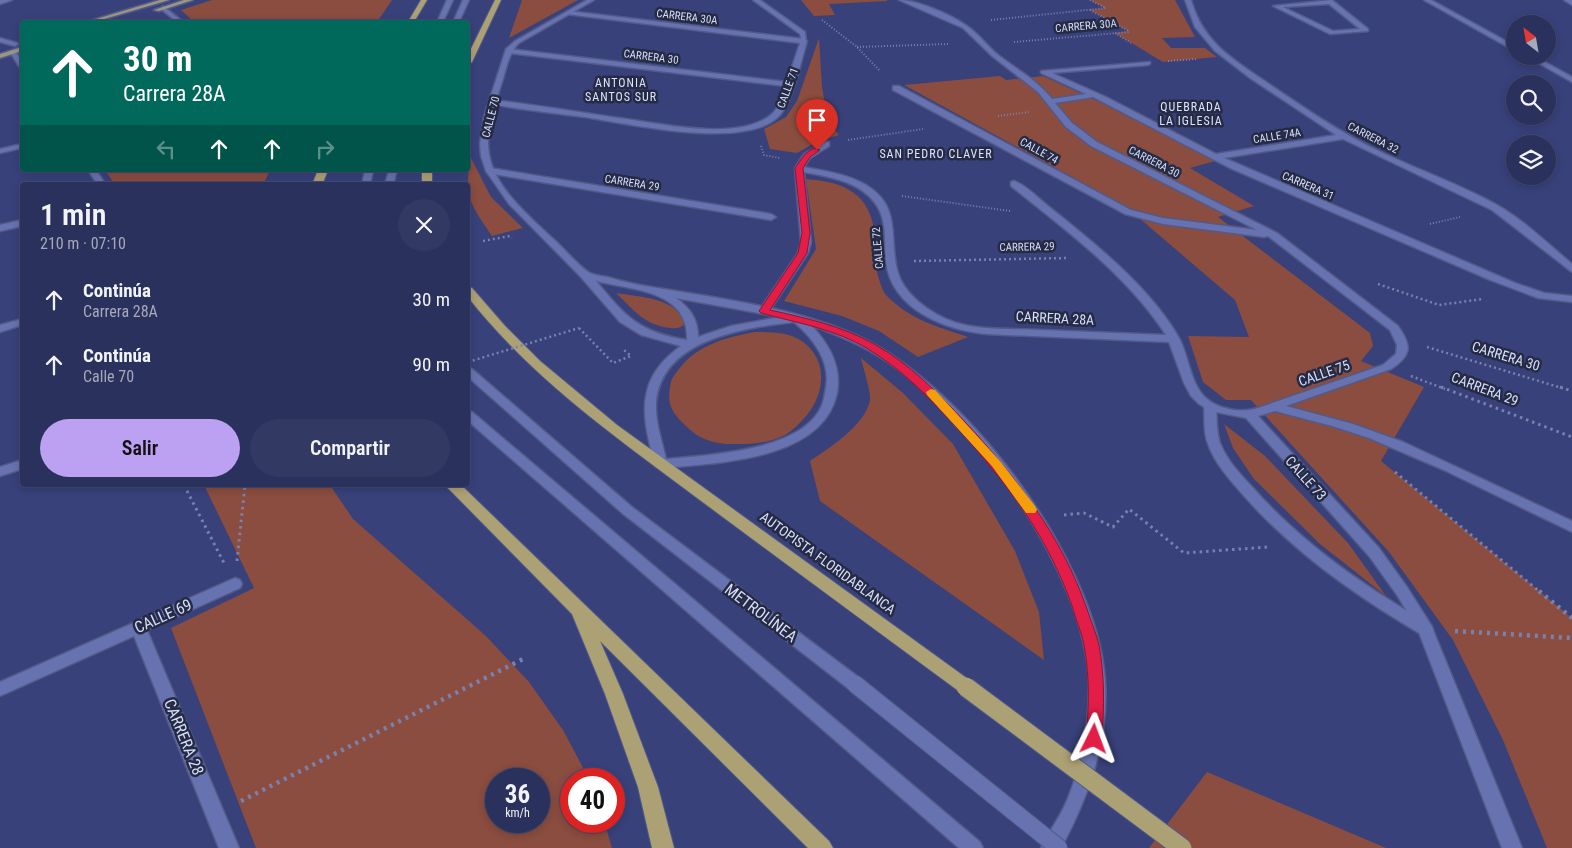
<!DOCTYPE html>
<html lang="es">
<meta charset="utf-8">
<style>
body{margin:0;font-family:"Roboto Condensed",sans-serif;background:#323962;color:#f1f3f6;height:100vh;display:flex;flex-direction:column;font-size:19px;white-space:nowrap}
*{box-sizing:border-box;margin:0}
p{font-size:16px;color:#a5a9bb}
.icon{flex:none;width:28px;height:28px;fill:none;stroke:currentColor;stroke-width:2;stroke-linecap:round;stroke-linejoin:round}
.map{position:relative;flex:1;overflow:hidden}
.sheet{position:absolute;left:20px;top:182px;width:450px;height:305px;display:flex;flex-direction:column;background:#2a315c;border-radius:5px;box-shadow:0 2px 8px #0003,0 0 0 1px #464c72}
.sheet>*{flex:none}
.top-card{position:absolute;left:20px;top:20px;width:450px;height:152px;border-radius:5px;box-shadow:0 2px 8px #0003,0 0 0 1px #464c72;background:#00695c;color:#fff;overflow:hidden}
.needle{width:32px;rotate:329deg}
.buttons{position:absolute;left:1506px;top:15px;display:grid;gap:10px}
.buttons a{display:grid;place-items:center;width:50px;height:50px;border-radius:50%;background:#2a315c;box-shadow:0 2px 8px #0003,0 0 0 1px #464c72;font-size:25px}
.speed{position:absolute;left:485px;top:768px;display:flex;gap:10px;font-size:25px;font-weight:700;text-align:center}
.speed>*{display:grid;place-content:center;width:65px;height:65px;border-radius:50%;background:#2a315c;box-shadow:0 2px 8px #0003,0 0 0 1px #464c72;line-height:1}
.speed small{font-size:12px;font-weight:400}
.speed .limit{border:8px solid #d22;background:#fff;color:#111}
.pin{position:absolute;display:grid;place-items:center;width:42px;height:42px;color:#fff;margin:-51px -21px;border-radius:50% 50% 50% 0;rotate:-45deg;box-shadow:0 0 5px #0007}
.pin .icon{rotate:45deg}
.me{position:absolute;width:55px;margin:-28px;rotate:3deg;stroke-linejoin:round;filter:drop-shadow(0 0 4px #0008)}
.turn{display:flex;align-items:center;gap:18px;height:105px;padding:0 20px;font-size:22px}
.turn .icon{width:65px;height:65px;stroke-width:2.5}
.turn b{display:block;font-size:35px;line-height:42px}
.lanes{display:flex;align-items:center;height:48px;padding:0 20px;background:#0003;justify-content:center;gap:25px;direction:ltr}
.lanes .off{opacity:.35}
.round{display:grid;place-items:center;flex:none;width:52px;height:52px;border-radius:26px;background:#323962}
.headline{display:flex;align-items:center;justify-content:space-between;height:85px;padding:0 20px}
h1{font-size:30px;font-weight:600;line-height:38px}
.cta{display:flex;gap:10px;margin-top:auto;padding:10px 20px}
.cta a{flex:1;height:58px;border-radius:30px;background:#bca0f2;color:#111;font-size:20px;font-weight:600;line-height:58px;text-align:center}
.cta a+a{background:#323962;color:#f1f3f6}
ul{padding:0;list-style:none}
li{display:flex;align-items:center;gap:15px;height:65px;padding:0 20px}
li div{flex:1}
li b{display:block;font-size:19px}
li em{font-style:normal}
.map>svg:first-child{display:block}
.green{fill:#8a4d3f;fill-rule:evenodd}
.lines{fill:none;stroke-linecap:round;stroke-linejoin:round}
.service-casing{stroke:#535a88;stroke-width:3}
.minor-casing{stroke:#535a88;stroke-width:3}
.tertiary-casing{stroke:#535a88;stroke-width:3}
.secondary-casing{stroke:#535a88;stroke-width:3}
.primary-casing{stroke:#535a88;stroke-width:3}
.trunk-casing{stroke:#535a88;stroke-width:2}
.path-far3{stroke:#7981ae;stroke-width:2;stroke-dasharray:1 2;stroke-linecap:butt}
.path-far2{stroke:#7981ae;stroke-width:2.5;stroke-dasharray:2 3;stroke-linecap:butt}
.path-far1{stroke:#7981ae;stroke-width:3;stroke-dasharray:2.5 4;stroke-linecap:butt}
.path{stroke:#7981ae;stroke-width:4.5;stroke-dasharray:3 5;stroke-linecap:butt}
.service{fill:#6773b0;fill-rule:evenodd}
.minor{fill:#6773b0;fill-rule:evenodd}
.tertiary{fill:#6773b0;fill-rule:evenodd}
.secondary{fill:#6773b0;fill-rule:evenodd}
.primary{fill:#9b9584;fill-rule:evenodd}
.trunk{fill:#aca075;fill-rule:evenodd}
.service-bridge-casing{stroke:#535a88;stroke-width:19;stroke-linecap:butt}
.trunk-bridge-casing{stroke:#535a88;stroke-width:21;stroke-linecap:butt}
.path-bridge{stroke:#7981ae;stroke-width:2.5;stroke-dasharray:2 3;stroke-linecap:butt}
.service-bridge{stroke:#6773b0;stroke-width:17}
.trunk-bridge{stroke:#aca075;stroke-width:19}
.route{fill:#e11d48;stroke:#92132f}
.slow{fill:#f59e0b}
.labels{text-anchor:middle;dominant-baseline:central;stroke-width:5;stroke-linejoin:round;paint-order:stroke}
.far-street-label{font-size:11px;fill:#d7def9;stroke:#262b45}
.far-neighbourhood-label{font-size:12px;letter-spacing:1px;fill:#dbe3fe;stroke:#262b45}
.street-label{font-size:14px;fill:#d7def9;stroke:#262b45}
.near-street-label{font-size:16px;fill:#d7def9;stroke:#262b45}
</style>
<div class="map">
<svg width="1572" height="848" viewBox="0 0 1572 848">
<rect width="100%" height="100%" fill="#38417a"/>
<path class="green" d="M212,0H392L377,22H194L181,10Z
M522,0H578L509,38Z
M801,0H886L888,1L829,4L835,15L814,16Z
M1090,0H1175L1195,37L1162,38L1171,48H1205L1217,57L1163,62L1115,33L1128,31L1090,10L1105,8Z
M819,38L822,87L828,122L839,135L818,141L797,153L770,149L764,129L786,117L797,101Z
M1000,76L1006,80L1043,76L1102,103L1215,161L1190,168L1254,206L1218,217L1370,333L1373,346L1361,361L1424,387L1381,461L1572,618V848H1547L1503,740L1453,640L1389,552L1251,400H1226L1203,382L1188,336L1249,337L1235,300L1125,206L904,85Z
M470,156L491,197L523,228L492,236C469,202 465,198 470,156Z
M105,170H270L263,185H115Z
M806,179C845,182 870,193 875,235C876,249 874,262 878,276C880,282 882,289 885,294C910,320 936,326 968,337L918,357L879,331L842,316L784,301L816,249Z
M616,293C638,297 678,297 685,324C681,328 676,329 670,328C644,325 634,310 616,293Z
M755,332C771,332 790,332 803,342C828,360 825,393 807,415C799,424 792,432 781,437C767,443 751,444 736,444C719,445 700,440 688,428C671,412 666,405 671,382C672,377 676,373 679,369C697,345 727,337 755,332Z
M861,358L903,393L953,444L1015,551L1039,612L1044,660L820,501L810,461C830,447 865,426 870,400C871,391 863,368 861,358Z
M1224,424L1265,456L1348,543L1386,596L1320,544L1254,479L1233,448Z
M204,485H330L353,519L486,636L529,682L563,730L589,779H571V821H604L612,848H256L171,628L254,588ZM496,779H539V821H496Z
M1207,772L1386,848H1149Z"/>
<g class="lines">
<defs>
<path id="service" d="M447,0H453L443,22H437Z
M463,0H469L459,22H453Z
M753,0H760L805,32L806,42H802L800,34Z
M1332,0L1368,29V31L1330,34L1273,6ZM1329,4L1360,29L1333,31L1283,7Z
M365,170H373L370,185H362Z
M389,170H397L393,185H385Z
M468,367L472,369L632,507L861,679L863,684L861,689L855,691L849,689L622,513L468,377Z
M1210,402L1216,406C1217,419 1216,431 1220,443C1227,461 1241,475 1254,489C1304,545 1365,587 1431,625L1433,629L1431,633L1425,635L1419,633C1355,595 1295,553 1245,497C1231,481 1215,464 1208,444C1203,431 1205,419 1204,406Z
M468,411L472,412L980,842L983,848H959L468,421Z"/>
<path id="minor" d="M0,0H12L0,4Z
M899,0C917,0 952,15 967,26C979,34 987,46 998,55C1016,69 1037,80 1052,99L1086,94L1041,73V71L1150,62V64L1148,65L1052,73L1106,97L1216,154L1336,135L1250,78L1215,51L1195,27L1185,0H1191C1203,43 1234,60 1269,84C1306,109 1342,134 1383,153C1421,171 1461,185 1497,205C1525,221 1548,244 1572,264V272L1492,210L1343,139L1224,158L1515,283L1544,293L1572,296V302L1538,298L1488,279L1230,168L1093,97L1055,103L1072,123L1097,142L1277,233L1398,326C1412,346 1412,355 1391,369L1286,406L1353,424L1403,442L1572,521V532L1444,470L1369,438L1332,426L1275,411L1258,416L1379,548L1407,587L1431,625L1522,848H1502L1418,630L1397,595L1369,556L1246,418L1211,411L1199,404L1191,396L1184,383L1169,342L986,334C946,330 892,310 886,262C884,242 888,220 875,203C859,181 829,177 804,172L811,242L808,253L768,313H760L759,311L798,253L801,242L795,168L804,154L826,142H829V146L810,158L804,167C825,171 847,174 866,185C903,207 888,240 898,273C903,291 924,308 940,316C969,332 1008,328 1041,330C1082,332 1124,333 1166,335C1127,275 1066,230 1011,186V182L1014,181C1026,185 1038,198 1048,206C1092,241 1151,288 1179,338C1189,356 1190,385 1207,399C1220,410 1242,413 1258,408L1383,365L1396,354L1397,345L1390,330L1268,236L1264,237L1163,224L1125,214L893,90V86H899L1131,210L1163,218L1257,230L1091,146L1066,127L1038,92L992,56L963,28Z
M163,6L182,21L183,22H177L161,9Z
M568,11L804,39L807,41C801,61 792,105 778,117C743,150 630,124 585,117C554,113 522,110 491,104L490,102L494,100C533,105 572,111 612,117C653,122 725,140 763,120C778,113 781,101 785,86L509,53L506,51L509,49L787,82L800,43L566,14Z
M0,38L17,43L18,44L15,46L0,42Z
M11,51L16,52L22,62V69L20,68L10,52Z
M22,144V148L0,153V149Z
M490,168L771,214L776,217L771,220L487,173L486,171Z
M88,170H96L106,185H98Z
M22,220V226L0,231V225Z
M22,319V325L0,332V325Z
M22,460V469L0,476V467Z
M235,578L240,580L242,584L240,588L147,630L239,848H219L134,636L0,696V682Z"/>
<path id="tertiary" d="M587,0H594L519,43C508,53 506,71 501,85C494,107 485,131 489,154C494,187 528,215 551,237C561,245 580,268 590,273C594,275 601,276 607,277C627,283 649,287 670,290C729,300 790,308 846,331C959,375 1097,559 1105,680C1109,740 1089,796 1061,848H1041C1048,833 1058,820 1065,805C1081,769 1089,726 1089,686C1088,573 966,405 870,351C851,340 831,333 811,325C829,344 842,366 837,393C823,461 716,463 661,468L656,467C652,460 651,449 649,441C639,399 646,371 681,346L641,335L620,322L580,276L509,204L486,171L481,156L480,144L484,117L506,49L515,41ZM596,281C632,290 689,290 687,340C638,332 626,317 596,281ZM676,298L780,317L731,326L698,337C698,319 690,308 676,298ZM794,322C812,337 831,361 826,387C825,393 824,400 822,405C804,451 708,455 666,459C662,441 655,422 656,403C661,339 744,328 794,322Z"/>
<path id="secondary" d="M1424,0H1431L1515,46V51Z
M1564,0H1572V5Z
M1526,56H1534L1572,77V82Z"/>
<path id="primary" d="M160,0H169L94,22H86Z
M184,0H193L159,11L154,10Z
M22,47V51L0,58V54Z"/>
<path id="trunk" d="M421,0H427L414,22H408Z
M495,0H501L472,62L468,64V55Z
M318,170H328L322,185H312Z
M422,170H432V185H422Z
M468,287L472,288L505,326L540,361L617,425L972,682L975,687L972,692L966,694L960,692C874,629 789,566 704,503C620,440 533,380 468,297Z
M445,485H461L829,841L833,848H808L600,641L623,694L658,787L674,848H652L638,787L605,694L572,614Z"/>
</defs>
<use href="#service" class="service-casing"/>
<use href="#minor" class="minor-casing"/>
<use href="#tertiary" class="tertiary-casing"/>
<use href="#secondary" class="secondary-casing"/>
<use href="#primary" class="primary-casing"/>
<use href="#trunk" class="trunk-casing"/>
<path class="path-far3" d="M1090,0L1106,8
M1090,10L1129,31
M822,20L857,47L880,71
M991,20L1106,8
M1115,33L1131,43
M1014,42L1129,32
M857,47L949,44
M1168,61L1197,59
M998,116L1029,112
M848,140L923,129
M761,146L764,155L780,158
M902,196L1010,211
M1430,224L1460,217"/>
<path class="path-far2" d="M483,241L510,236L512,238
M914,261L1068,258
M1378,284L1439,305L1483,299
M579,328L613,363L631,356L624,350
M1427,347L1565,389
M1411,376L1445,389"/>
<path class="path-far1" d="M1441,387L1572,437
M1560,387L1572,391
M1395,472L1540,592
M184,485L224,563
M1064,515L1084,513L1113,527L1129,509L1184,553L1268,547
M237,561L245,485"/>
<path class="path" d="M1539,591L1572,618
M1455,631L1572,638
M241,801L525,658"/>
<use href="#service" class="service"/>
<use href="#minor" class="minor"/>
<use href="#tertiary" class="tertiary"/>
<use href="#secondary" class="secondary"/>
<use href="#primary" class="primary"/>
<use href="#trunk" class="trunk"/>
<defs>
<path id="service-bridge" d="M855,684L1059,848"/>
<path id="trunk-bridge" d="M966,687L1182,848"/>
</defs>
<use href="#service-bridge" class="service-bridge-casing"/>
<use href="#trunk-bridge" class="trunk-bridge-casing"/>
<path class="path-bridge" d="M468,362L579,328"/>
<use href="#service-bridge" class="service-bridge"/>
<use href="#trunk-bridge" class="trunk-bridge"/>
</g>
<path class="route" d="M814,148L820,150L810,157L803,168L810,233L807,253L770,310C806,318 842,326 874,344C910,364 938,393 966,423C1017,478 1062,537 1087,609C1091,621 1096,633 1099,645C1105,679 1104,705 1102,739L1100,744L1094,746L1089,744L1086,739C1089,705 1090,679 1084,645C1082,633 1076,621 1073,609C1049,538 1008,484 958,429C931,399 903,370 868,349C835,329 797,323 761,313L759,311L798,253L802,233L795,168L805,154Z"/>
<path class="slow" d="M931,389L935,390L1000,461L1035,506L1037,510L1035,513H1026L992,466L927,395L926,392Z"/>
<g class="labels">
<g class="far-street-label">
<text transform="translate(687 17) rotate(7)">CARRERA 30A</text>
<text transform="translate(1086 26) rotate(-5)">CARRERA 30A</text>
<text transform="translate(651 57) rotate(7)">CARRERA 30</text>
<text transform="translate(788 88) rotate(-70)">CALLE 71</text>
<text transform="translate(491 117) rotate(-76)">CALLE 70</text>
<text transform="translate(1277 136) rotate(-9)">CALLE 74A</text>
<text transform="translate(1373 138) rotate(27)">CARRERA 32</text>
<text transform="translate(1039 151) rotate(29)">CALLE 74</text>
<text transform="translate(1154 162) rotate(27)">CARRERA 30</text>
<text transform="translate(632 183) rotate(9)">CARRERA 29</text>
<text transform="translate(1308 186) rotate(23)">CARRERA 31</text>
<text transform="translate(1027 247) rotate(-1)">CARRERA 29</text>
<text transform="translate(878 248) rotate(-95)">CALLE 72</text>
</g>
<g class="far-neighbourhood-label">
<text x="621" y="83">ANTONIA<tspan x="621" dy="14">SANTOS SUR</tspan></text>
<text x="1191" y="107">QUEBRADA<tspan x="1191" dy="14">LA IGLESIA</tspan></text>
<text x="936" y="154">SAN PEDRO CLAVER</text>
</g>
<g class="street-label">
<text transform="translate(1055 318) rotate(3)">CARRERA 28A</text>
<text transform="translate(1506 356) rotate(17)">CARRERA 30</text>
<text transform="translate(1324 373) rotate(-19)">CALLE 75</text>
<text transform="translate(1485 389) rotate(21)">CARRERA 29</text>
<text transform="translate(1306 478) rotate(48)">CALLE 73</text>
<text transform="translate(828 563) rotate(36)">AUTOPISTA FLORIDABLANCA</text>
</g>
<g class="near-street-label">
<text transform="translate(761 613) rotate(37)">METROLÍNEA</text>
<text transform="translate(163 616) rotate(-24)">CALLE 69</text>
<text transform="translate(184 737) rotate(68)">CARRERA 28</text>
</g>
</g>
</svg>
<div class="buttons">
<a><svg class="needle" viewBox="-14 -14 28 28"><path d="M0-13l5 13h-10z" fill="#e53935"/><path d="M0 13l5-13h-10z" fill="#a5a9bb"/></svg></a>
<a><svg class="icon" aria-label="search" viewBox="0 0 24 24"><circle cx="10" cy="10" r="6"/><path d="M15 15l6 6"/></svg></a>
<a><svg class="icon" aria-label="layers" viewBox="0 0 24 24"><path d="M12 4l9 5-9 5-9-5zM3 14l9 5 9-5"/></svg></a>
</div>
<div class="speed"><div>36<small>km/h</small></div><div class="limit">40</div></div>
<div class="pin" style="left:817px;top:150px;background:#d93025"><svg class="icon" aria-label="arrive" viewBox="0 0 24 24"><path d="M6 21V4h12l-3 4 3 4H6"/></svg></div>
<svg class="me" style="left:1094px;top:739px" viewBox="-20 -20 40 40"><path d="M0-17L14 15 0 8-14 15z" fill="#e11d48" stroke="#fff" stroke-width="4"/></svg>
<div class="top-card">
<div class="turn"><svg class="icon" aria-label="ahead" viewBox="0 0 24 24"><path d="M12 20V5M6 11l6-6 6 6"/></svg><div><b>30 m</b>Carrera 28A</div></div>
<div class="lanes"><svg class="icon off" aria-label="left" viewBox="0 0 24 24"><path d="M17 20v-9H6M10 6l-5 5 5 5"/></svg><svg class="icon" aria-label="ahead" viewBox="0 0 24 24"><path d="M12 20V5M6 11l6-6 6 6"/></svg><svg class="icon" aria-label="ahead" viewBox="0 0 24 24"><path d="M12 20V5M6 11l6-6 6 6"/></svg><svg class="icon off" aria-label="right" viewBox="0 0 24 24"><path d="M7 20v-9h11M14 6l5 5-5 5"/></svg></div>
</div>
<section class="sheet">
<div class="headline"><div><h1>1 min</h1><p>210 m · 07:10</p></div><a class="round"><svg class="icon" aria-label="close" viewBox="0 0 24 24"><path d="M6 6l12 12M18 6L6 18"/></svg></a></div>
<ul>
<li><svg class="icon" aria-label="ahead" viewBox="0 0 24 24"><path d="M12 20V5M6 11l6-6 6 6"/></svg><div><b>Continúa</b><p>Carrera 28A</p></div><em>30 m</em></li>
<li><svg class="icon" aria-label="ahead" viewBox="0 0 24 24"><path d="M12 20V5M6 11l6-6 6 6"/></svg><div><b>Continúa</b><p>Calle 70</p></div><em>90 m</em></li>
</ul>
<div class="cta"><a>Salir</a><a>Compartir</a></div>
</section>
</div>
